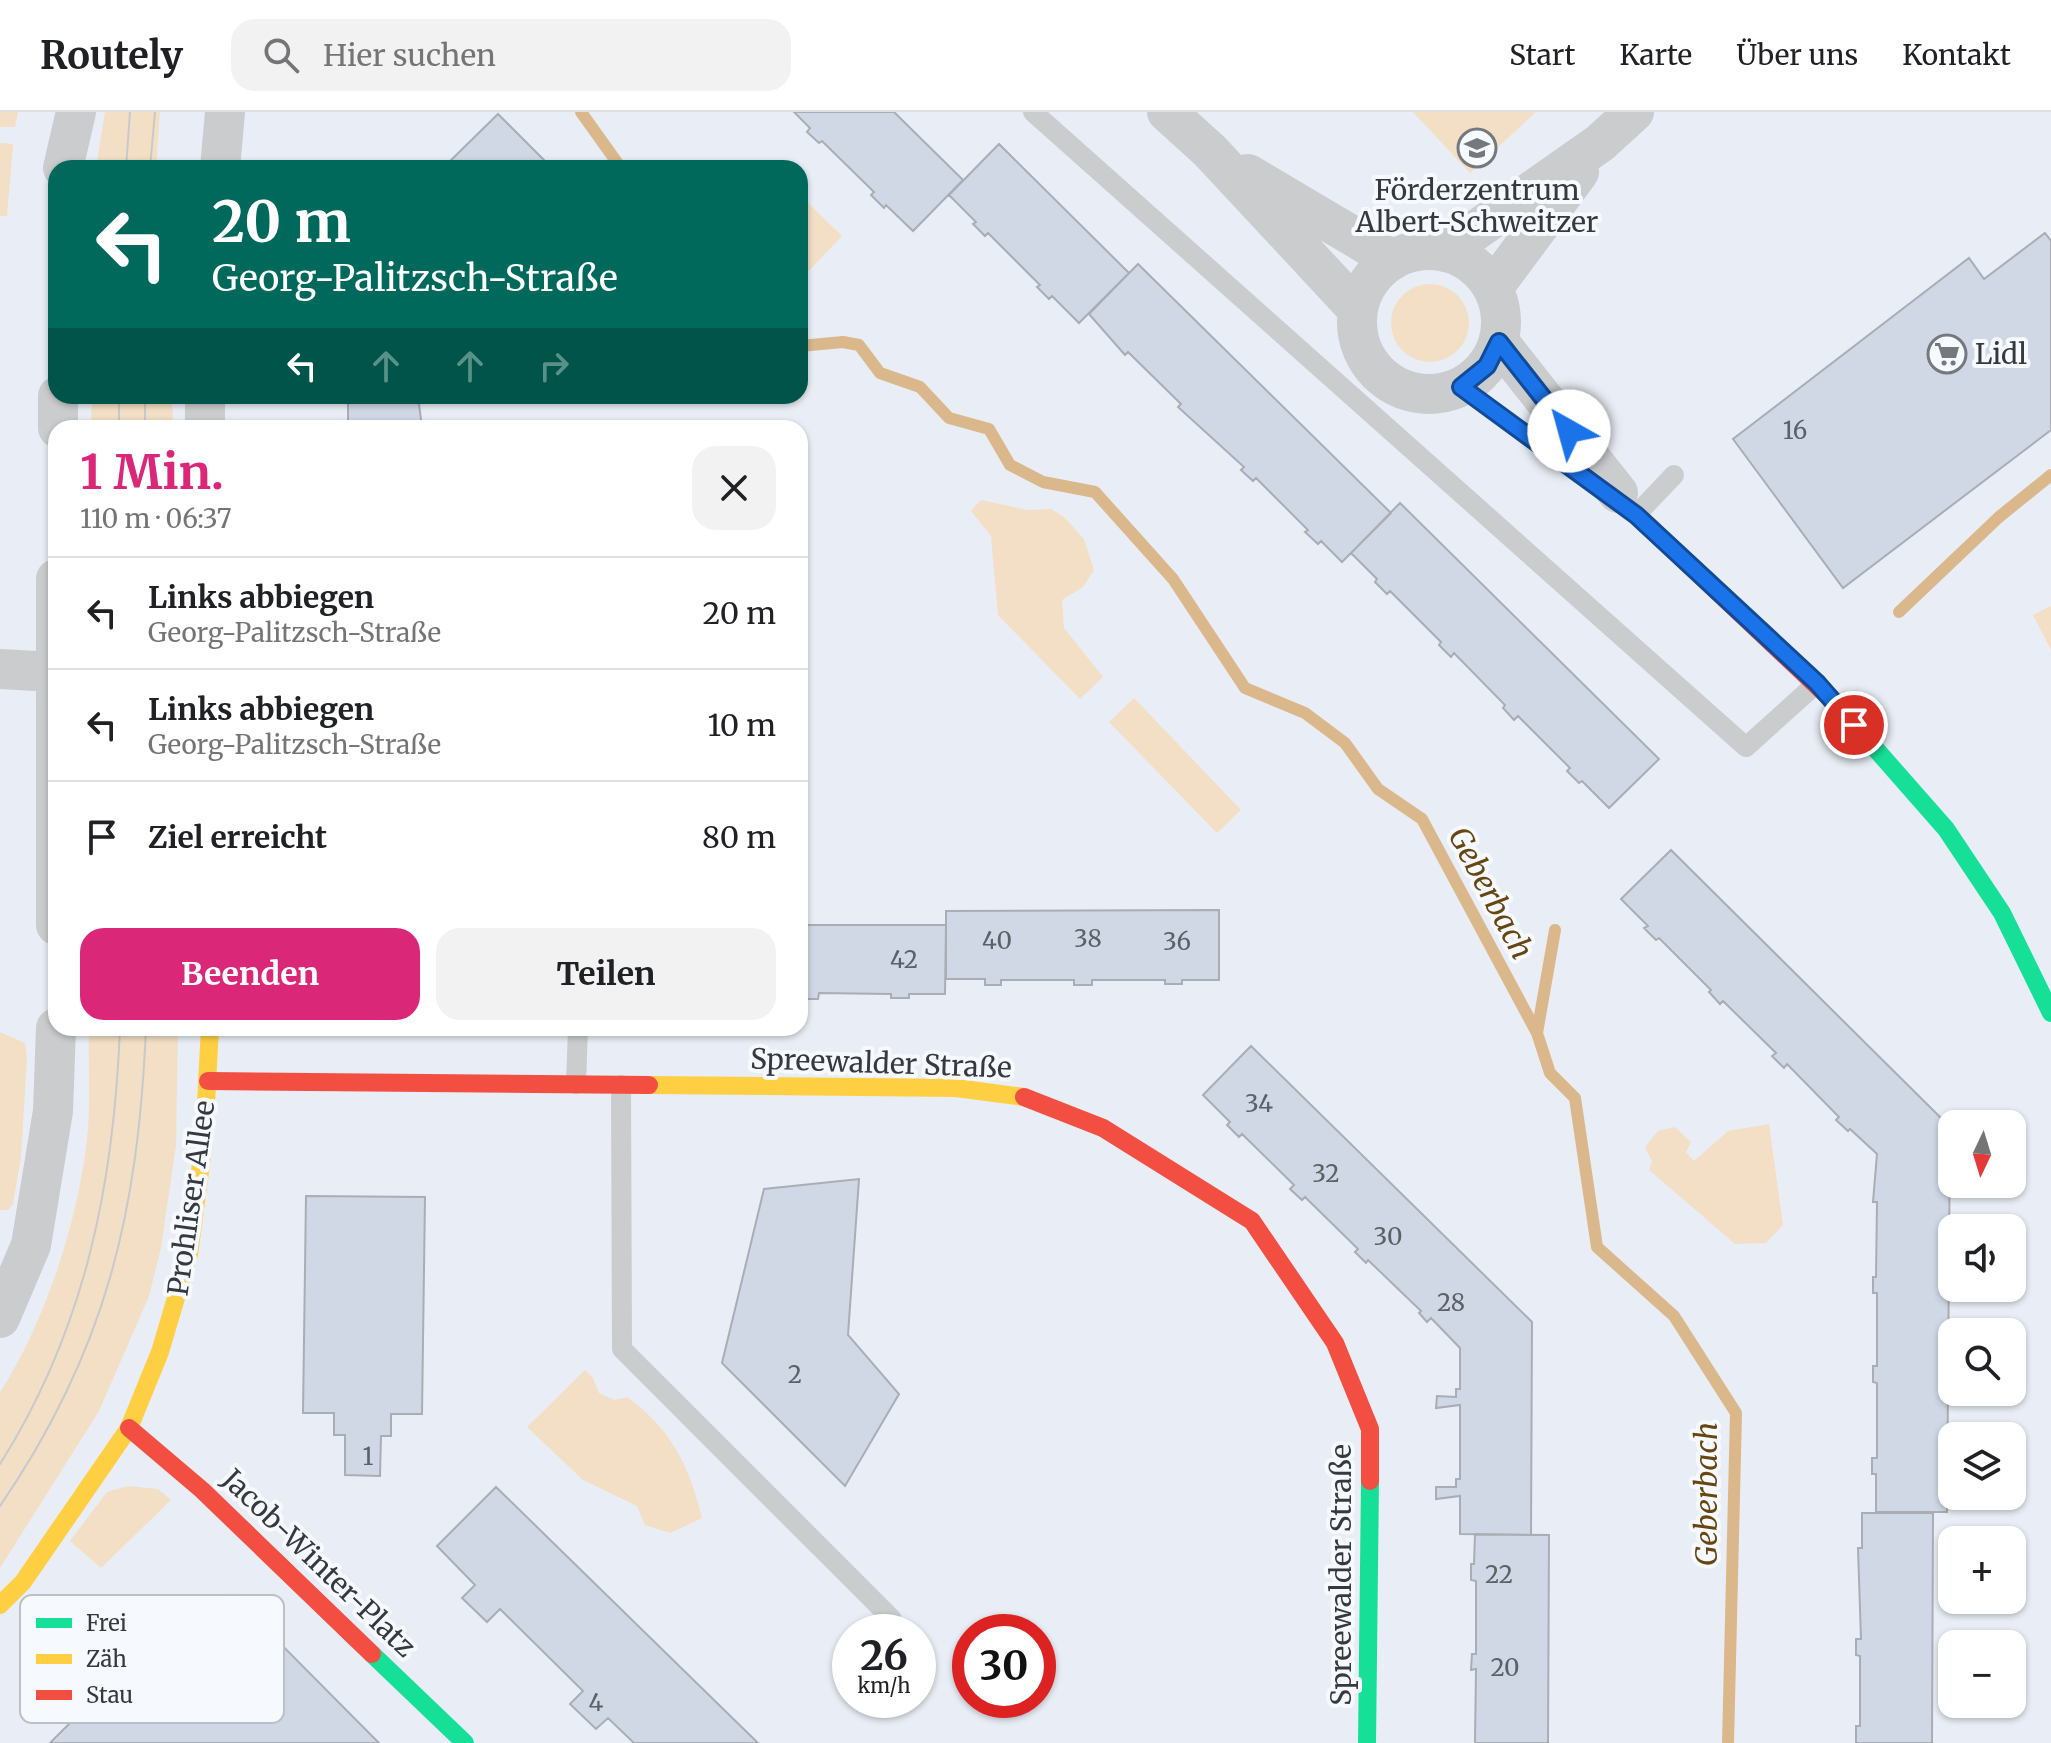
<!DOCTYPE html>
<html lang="de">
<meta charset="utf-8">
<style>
body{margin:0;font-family:Merriweather,serif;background:#f2f2f2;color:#202124;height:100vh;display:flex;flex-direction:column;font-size:30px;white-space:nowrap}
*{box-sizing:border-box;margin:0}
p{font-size:26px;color:#757577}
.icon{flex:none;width:44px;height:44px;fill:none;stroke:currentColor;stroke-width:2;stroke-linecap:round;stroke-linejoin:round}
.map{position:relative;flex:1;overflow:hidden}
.sheet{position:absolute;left:48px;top:308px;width:760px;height:616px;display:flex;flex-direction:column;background:#fff;border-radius:24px;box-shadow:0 2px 6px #0004}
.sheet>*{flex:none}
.top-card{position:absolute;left:48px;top:48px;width:760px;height:244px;border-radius:24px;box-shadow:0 2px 6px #0004;background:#00695c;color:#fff;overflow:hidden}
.needle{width:52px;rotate:184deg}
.fabs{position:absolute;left:1938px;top:998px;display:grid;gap:16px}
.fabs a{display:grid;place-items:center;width:88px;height:88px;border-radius:16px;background:#fff;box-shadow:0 2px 6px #0004;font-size:40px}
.speed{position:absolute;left:832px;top:1502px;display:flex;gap:16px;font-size:40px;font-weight:700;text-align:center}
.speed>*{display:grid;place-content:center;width:104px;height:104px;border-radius:50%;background:#fff;box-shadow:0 2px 6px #0004;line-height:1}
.speed small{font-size:20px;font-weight:400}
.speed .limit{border:12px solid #d22;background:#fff;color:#111}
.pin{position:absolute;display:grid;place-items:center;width:68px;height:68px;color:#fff;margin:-34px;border:4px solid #fff;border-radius:50%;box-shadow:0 2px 8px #0007}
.me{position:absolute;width:88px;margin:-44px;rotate:322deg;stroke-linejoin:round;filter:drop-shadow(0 0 6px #0008)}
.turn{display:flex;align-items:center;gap:28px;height:168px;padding:0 32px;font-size:36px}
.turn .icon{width:104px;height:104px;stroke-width:2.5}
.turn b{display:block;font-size:56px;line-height:68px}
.lanes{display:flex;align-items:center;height:76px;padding:0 32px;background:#0003;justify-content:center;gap:40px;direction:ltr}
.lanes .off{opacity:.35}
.round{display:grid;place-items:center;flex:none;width:84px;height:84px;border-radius:24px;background:#f2f2f2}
.head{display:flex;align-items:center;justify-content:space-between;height:136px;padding:0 32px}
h1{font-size:48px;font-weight:700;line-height:60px;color:#db2777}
.cta{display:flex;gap:16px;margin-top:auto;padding:16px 32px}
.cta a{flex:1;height:92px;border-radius:24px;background:#db2777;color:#fff;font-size:32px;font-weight:700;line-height:92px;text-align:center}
.cta a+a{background:#f2f2f2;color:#202124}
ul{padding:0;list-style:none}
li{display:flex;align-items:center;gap:24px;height:112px;padding:0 32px;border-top:2px solid #e0e0e0}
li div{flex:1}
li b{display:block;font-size:30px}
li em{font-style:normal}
header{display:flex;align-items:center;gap:48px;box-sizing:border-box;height:112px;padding:0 40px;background:#fff;border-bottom:2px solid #e0e0e0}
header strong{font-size:38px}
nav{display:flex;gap:44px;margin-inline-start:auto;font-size:28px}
.search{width:560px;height:72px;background:#f2f2f2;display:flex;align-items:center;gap:20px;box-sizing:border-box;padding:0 28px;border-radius:24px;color:#757577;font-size:30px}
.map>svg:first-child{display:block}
.green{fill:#f3dfc5}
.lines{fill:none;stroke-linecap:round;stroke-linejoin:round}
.stream{stroke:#dab88c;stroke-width:12}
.building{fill:#d0d8e6;stroke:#aaadb3;stroke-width:2}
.lane{stroke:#cbccce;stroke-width:20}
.street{stroke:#cbccce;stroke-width:40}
.fast{stroke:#16e098;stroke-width:18}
.slow{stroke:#ffcf43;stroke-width:18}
.jam{stroke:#f24e42;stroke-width:18}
.tram{stroke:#c8c9cb;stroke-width:2}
.route-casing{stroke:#114b97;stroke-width:20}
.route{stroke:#1a73e8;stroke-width:14}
.labels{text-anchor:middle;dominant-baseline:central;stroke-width:8;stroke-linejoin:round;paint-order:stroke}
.number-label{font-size:24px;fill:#5c6168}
.poi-label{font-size:28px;fill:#36393e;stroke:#f6f9fe}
.street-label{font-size:28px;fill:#36393e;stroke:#f6f9fe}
.water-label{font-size:30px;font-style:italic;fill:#674612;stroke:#f6f9fe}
.key{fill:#f6f9fe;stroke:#bcbfc4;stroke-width:2}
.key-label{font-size:22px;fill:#36393e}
</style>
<header>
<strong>Routely</strong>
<div class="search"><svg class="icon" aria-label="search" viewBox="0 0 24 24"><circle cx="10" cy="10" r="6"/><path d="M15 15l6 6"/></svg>Hier suchen</div>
<nav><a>Start</a><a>Karte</a><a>Über uns</a><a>Kontakt</a></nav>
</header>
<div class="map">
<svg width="2051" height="1631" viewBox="0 0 2051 1631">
<rect width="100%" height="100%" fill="#e9edf5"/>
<path class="green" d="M0,0H18L15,15H0Z
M105,0H160L156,56H96Z
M1413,0H1536L1470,61Z
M0,31L13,32L7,104H0Z
M800,83L842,124L802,166L800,164Z
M1391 211a39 39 0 1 1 78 0a39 39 0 1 1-78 0Z
M92,284H172L173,316H91Z
M981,388L1027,398L1051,397L1064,405L1084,427L1094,458L1083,475L1062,488L1064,516L1103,565L1080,587L998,503L991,424L971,399Z
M2051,494V538L2033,503Z
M1134,586L1241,698L1217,721L1109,610Z
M89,916H178L176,1033L161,1136L149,1184L99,1299L0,1456V1280C45,1211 78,1109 87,1027C91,990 88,952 89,916Z
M0,920L25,931L27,946L21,1045L13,1092L8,1098H0Z
M1769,1012L1783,1113L1766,1131L1735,1132L1649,1058L1652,1049L1645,1035L1658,1019L1675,1015L1691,1030L1686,1040L1694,1049L1728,1019Z
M585,1258L593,1266L599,1281L614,1288L627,1285C671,1317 689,1353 702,1406L670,1421L645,1413L637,1394L583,1368L527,1315Z
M128,1374L158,1377L171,1388L101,1456L70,1429L107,1380Z"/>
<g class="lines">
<path class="stream" d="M581,0L621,56
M800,234L843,230L859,233L880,261L920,275L949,306L989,317L1010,353L1043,370L1095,380L1173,467L1245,576L1305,601L1345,631L1378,677L1422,707L1537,921L1550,961L1575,986L1597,1135L1674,1204L1736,1301L1728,1631
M1899,500L1999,405L2051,363
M1537,921L1555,818"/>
</g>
<path class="building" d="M794,0H894L963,68L913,119L886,93L884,96L871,83L874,80L822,29L819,31L807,20L810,16Z
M498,2L547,51L542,56H443Z
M999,32L1129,161L1079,211L1052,184L1049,187L1037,175L1040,173L988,121L985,124L973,112L976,110L949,83Z
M2045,121L2051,129V318L1843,476L1733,327L1969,146L1984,167Z
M1138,152L1391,401L1342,450L1321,429L1318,432L1305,420L1308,418L1256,366L1253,369L1241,358L1244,355L1178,295L1181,292L1128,240L1125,243L1089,202Z
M348,284H418L422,316H348Z
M1400,391L1659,647L1609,696L1582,669L1579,671L1567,659L1570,656L1518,604L1514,608L1503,596L1505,593L1454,541L1451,545L1439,533L1441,530L1390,479L1387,482L1375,470L1377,467L1351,441Z
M1671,738L1950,1015L1947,1400H1876V1362H1872V1346H1877V1271L1873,1270V1254H1877V1181H1873V1165H1876L1877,1090H1873L1877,1042L1850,1017L1848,1019L1836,1008L1839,1005L1787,952L1784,956L1772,944L1776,941L1723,889L1720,892L1709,880L1711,878L1659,826L1656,828L1644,816L1648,814L1621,787Z
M1219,798V868H1182V872H1165V868H1092V873H1074V868H1001V873H985V867H946V799Z
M800,813H946L945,882H909V886H891V882L819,881L818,887H801Z
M1251,934L1532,1210L1531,1423L1460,1422V1384L1436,1387V1375H1456V1367H1460V1293L1436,1296L1437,1284L1456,1285V1277H1460V1236L1431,1206L1427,1210L1419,1201L1421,1199L1368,1148L1366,1151L1355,1140L1358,1137L1305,1085L1302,1088L1290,1077L1294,1073L1242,1022L1239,1025L1227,1013L1230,1010L1203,983Z
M859,1067L848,1223L899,1282L845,1374L722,1251L764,1077Z
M306,1084L425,1085L422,1302H391V1324H381L380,1364L345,1363V1323H334V1301H303Z
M496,1375L758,1631H634L608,1606L596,1617L570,1592L583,1579L500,1497L487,1510L462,1486L475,1473L437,1434Z
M1862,1401H1933L1932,1631H1856V1614H1860V1544L1856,1543V1527H1861L1858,1436H1862Z
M1475,1422L1549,1423L1548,1631H1475L1476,1557L1471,1558L1472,1542H1476V1469L1471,1468V1452H1474Z
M232,1483L379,1631H50L108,1573L125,1590Z"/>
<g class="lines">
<path class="lane" d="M1033,0L1746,635L1817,571
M1636,403L1674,363
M576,972L578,916
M621,973L622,1237L892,1507"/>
<path class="street" d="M1167,0L1210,39L1358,198
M63,56L76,0
M220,56L225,0
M1248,62L1393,148
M1357 210a72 72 0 1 1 144 0a72 72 0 1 1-144 0Z
M1445,140L1600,31L1634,0
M1493,176L1579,60
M1499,230L1618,381
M205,284V316
M58,316V284
M56,467V813
M0,557L54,560
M0,1206L31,1133L53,999L56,916"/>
<path class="fast" d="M1837,593L1946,717L2002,801L2051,901
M372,1542L465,1631
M1367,1631L1370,1369"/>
<path class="slow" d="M649,973L956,976L1024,985
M0,1493L23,1470L129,1316L160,1240L189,1142L204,1029L210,916"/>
<path class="jam" d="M1461,275L1636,403L1837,593
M208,969L649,973
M1024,985L1103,1016L1252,1109L1335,1231L1370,1317V1369
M129,1316L202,1378L372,1542"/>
<path class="tram" d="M126,56L130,0
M150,56L155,0
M119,284V316
M145,284V316
M0,1352C85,1218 114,1072 120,916
M0,1394C106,1239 138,1102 146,916"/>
</g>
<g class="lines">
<defs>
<path id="route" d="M1569,319L1499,230L1487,254L1461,275L1636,403L1817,571L1854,613"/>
</defs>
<use href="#route" class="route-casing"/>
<use href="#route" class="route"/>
</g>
<defs>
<symbol id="school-ring" viewBox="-11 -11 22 22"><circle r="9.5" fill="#f6f9fe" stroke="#75787e" stroke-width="1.5"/><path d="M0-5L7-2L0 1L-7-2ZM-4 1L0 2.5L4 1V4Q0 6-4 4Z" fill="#75787e"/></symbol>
<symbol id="supermarket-ring" viewBox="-11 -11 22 22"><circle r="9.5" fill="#f6f9fe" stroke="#75787e" stroke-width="1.5"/><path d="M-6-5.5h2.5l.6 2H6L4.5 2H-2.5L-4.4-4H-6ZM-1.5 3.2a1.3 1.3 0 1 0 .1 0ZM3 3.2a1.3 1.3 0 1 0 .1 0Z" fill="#75787e"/></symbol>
</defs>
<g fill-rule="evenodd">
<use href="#school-ring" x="1455" y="14" width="44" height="44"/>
<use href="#supermarket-ring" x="1925" y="220" width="44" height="44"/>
</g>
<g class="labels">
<g class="number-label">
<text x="1795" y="318">16</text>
<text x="1088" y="826">38</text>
<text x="997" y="828">40</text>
<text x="1177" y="829">36</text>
<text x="904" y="847">42</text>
<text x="1259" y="991">34</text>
<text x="1326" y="1061">32</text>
<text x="1388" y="1124">30</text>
<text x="1451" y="1190">28</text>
<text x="795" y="1262">2</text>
<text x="368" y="1344">1</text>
<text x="1499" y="1462">22</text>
<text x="1505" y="1555">20</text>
<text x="596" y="1590">4</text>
</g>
<g class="poi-label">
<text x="1477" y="78">Förderzentrum<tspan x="1477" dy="32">Albert-Schweitzer</tspan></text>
<text x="1975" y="242" text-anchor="start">Lidl</text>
</g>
<g class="street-label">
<text transform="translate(881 951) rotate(2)">Spreewalder Straße</text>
<text transform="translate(191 1086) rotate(-82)">Prohliser Allee</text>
<text transform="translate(319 1451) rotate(44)">Jacob-Winter-Platz</text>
<text transform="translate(1341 1463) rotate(-90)">Spreewalder Straße</text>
</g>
<g class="water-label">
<text transform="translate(1491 781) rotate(62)">Geberbach</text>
<text transform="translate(1706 1382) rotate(-90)">Geberbach</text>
</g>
</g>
<rect x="20" y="1483" width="264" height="128" rx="12" class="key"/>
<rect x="36" y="1506" width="36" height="10" fill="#16e098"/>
<rect x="36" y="1542" width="36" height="10" fill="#ffcf43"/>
<rect x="36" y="1578" width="36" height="10" fill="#f24e42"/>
<g class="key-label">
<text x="86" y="1519">Frei</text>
<text x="86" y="1555">Zäh</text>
<text x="86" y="1591">Stau</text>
</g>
</svg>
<div class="fabs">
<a><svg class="needle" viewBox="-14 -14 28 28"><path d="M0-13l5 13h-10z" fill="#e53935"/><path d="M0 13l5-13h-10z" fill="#757577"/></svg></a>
<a><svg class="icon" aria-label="sound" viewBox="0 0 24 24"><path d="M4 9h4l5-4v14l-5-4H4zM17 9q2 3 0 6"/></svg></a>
<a><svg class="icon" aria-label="search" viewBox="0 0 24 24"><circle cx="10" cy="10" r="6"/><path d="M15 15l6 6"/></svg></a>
<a><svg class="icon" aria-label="layers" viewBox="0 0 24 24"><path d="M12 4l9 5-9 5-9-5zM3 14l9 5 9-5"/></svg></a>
<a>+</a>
<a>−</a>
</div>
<div class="speed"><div>26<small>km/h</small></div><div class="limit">30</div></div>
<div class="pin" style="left:1854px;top:613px;background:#d93025"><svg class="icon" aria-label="arrive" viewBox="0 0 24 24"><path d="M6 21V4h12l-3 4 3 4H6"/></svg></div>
<svg class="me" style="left:1569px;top:319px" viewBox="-20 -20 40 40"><circle r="19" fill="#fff"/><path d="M0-13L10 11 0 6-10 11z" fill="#1a73e8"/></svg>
<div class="top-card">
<div class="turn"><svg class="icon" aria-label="left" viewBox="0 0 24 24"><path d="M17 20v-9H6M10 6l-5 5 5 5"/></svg><div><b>20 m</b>Georg-Palitzsch-Straße</div></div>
<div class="lanes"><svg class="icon" aria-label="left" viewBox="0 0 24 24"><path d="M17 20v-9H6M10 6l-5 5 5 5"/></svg><svg class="icon off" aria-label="ahead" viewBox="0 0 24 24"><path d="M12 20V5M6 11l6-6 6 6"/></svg><svg class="icon off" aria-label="ahead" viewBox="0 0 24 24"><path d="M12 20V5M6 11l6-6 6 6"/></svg><svg class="icon off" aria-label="right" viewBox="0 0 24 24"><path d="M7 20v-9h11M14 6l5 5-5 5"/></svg></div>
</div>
<section class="sheet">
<div class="head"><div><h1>1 Min.</h1><p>110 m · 06:37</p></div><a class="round"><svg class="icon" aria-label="close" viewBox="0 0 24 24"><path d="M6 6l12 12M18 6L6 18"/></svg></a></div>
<ul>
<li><svg class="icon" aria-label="left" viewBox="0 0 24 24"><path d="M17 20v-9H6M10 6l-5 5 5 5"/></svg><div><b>Links abbiegen</b><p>Georg-Palitzsch-Straße</p></div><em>20 m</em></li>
<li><svg class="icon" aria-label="left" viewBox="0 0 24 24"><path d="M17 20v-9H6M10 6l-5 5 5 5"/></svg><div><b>Links abbiegen</b><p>Georg-Palitzsch-Straße</p></div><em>10 m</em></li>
<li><svg class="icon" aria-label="arrive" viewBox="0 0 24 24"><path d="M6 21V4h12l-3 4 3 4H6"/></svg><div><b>Ziel erreicht</b></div><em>80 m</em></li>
</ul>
<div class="cta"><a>Beenden</a><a>Teilen</a></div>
</section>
</div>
